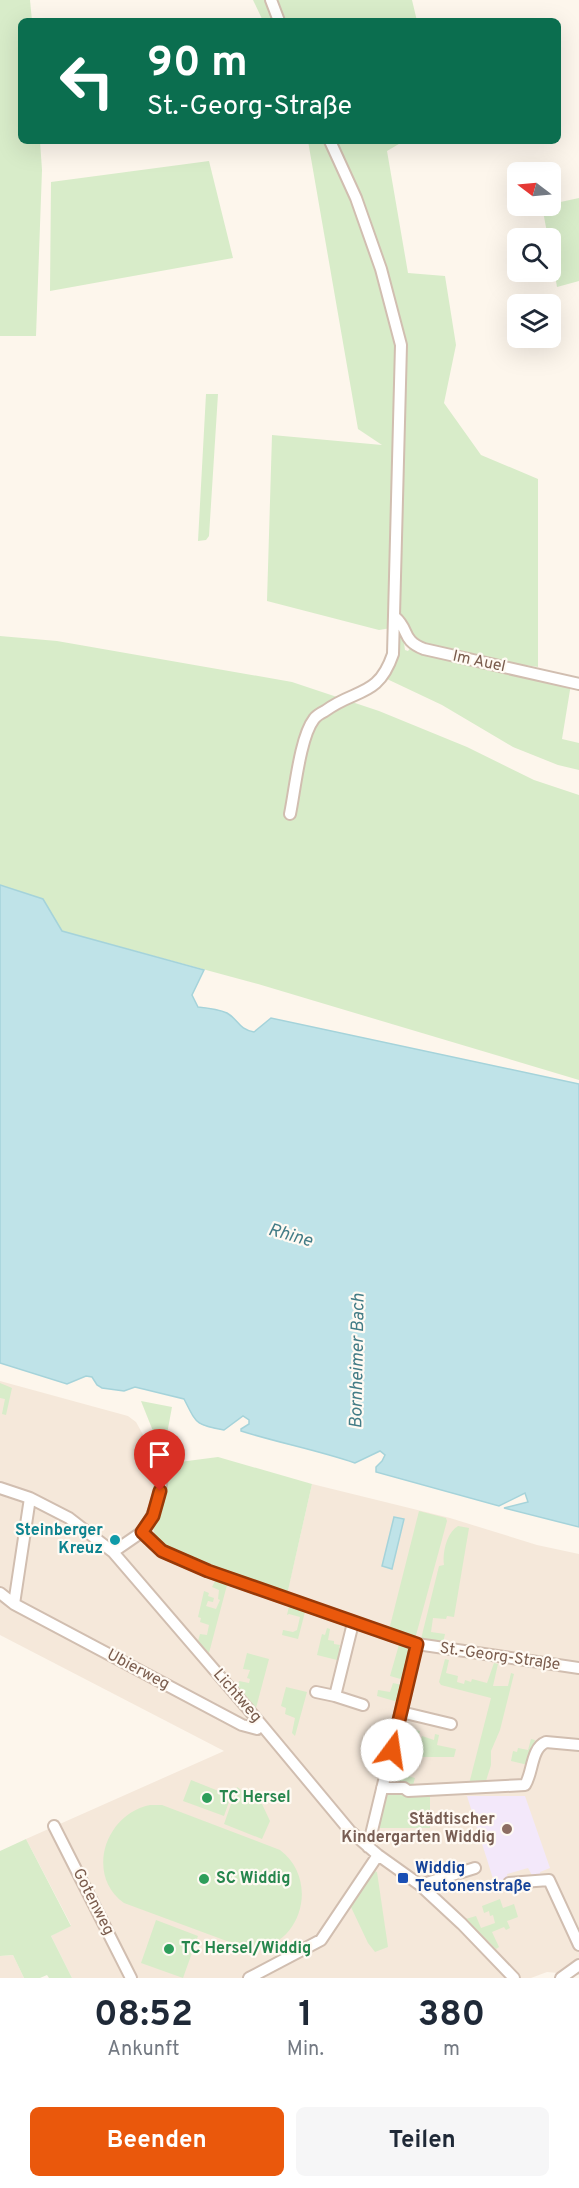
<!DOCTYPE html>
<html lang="de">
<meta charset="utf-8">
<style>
body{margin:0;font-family:Overpass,sans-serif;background:#f6f6f7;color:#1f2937;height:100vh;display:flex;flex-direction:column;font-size:22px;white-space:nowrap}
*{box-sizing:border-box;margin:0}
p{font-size:20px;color:#747a83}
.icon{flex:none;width:33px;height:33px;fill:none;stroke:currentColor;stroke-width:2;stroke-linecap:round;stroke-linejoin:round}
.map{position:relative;height:1978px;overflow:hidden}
.drawer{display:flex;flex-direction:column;background:#fff;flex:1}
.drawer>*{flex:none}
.top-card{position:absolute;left:18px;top:18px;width:543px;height:126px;border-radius:9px;box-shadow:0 6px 24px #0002;background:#0b6e4f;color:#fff;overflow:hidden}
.needle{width:39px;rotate:286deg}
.fabs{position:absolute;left:507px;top:162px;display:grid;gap:12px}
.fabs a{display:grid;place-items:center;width:54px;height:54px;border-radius:9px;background:#fff;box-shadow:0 6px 24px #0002;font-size:30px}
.pin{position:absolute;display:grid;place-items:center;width:51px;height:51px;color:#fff;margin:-62px -26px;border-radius:50% 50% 50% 0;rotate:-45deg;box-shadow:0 0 6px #0007}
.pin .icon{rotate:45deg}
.me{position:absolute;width:66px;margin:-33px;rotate:14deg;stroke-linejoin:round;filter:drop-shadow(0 0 4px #0008)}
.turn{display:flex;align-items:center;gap:21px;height:126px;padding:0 30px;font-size:27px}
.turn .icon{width:78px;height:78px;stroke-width:2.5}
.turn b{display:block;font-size:42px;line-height:51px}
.eta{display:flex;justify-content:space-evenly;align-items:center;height:102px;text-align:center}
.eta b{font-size:36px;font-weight:700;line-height:42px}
.primary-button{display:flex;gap:12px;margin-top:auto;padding:12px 30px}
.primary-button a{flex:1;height:69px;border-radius:9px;background:#ea580c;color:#fff;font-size:24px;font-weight:700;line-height:69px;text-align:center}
.primary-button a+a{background:#f6f6f7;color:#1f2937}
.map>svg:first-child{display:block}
.residential{fill:#f5e8da}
.education{fill:#f3e8fa}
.green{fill:#d8ecc9}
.water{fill:#bfe3e8;stroke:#a5d3da;stroke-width:1.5}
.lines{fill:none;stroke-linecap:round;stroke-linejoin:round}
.minor-casing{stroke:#d1beb0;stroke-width:14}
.minor{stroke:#fff;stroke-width:10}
.route-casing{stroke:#983908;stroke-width:15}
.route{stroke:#ea580c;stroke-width:10}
.culture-dot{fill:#0f9aa8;stroke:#fffaf3;stroke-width:2}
.leisure-dot{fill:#2e9e5b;stroke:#fffaf3;stroke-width:2}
.education-dot{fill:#8d6e63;stroke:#fffaf3;stroke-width:2}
.transit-dot{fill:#1a4fb4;stroke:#fffaf3;stroke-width:2}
.labels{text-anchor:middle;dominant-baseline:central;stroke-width:4.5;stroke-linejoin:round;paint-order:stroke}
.street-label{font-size:16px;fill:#7a5c4d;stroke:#fffaf3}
.culture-label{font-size:16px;font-weight:bold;fill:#0d838f;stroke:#fffaf3;text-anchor:end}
.leisure-label{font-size:16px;font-weight:bold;fill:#27864d;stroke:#fffaf3;text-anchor:start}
.education-label{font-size:16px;font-weight:bold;fill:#785e54;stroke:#fffaf3;text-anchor:end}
.transit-label{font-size:16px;font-weight:bold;fill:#164399;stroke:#fffaf3;text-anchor:start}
.water-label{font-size:18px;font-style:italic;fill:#437c86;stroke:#fffaf3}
</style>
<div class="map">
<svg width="579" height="1978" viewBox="0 0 579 1978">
<rect width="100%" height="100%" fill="#fdf6ec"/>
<path class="residential" d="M0,1381L128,1416L136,1422L146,1440L172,1463L160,1510L153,1525L287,1594L312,1484L450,1518L537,1545L579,1554V1975L547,1972L531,1978H72L51,1936L71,1925L26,1839L224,1751L0,1635Z
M13,1955L24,1978H0V1956Z"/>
<path class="education" d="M467,1796H525L550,1868L540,1872L541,1878L534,1879L528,1868L507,1874L509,1883L495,1885Z"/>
<path class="green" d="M0,0H30L32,21H21V141H40L42,170L36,336H0Z
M253,0H412L417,21H263Z
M308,141H404L387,151L408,273L445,276L456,345L444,403L481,455L538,479V667C492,660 445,655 403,635L405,650L408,651L411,647L571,684L562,739L579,743V770L558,765L513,747L442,705L387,679L398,654L399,629L397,627L379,630L267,601L272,435L382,445L358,429Z
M209,161L233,258L50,291L51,182Z
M579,198V281L557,287L551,251L550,238H548L542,206Z
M206,394H218L209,536L206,540L198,541Z
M0,636L57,641L292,682L379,711L467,747L534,780L579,795V1080L258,984L62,931L43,899L0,885Z
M0,1383L12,1388L6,1415L2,1414L5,1399L0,1398Z
M141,1401L172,1407L164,1450L161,1451Z
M218,1457L312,1484L287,1595L186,1560L163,1547L155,1538L153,1525L160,1510L172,1463Z
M419,1511L446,1518L447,1521L415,1639L389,1630Z
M458,1526L469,1528L454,1617L447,1616L446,1619L433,1618L431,1632L445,1634L443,1643L421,1639L439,1566L444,1565C442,1553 447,1532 458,1526Z
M215,1581L227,1585L209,1653L198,1641L200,1634L207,1635L209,1625L200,1622L201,1618L198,1617L204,1591L209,1593L208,1596L214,1598L213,1602L208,1601L206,1606L216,1609L220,1600L218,1599L219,1590L212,1587Z
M289,1606L305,1612L298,1639L282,1635L283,1630L293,1632L297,1630L300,1617L289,1614L287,1615Z
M327,1628L330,1629L328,1640L334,1641V1644L340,1645L339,1648L343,1649L341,1661L317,1655L322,1634L325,1635Z
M400,1641L412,1648L404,1680L390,1676Z
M247,1653L269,1659L256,1708L238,1686L239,1681L249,1683L250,1679L247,1678L250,1670L243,1669Z
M445,1659L449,1660L446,1673L458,1676L457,1682L464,1684L465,1680L471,1682L472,1679L487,1683L494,1663L498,1664L493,1686H508L511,1673L514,1674L500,1730L491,1751V1765L485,1784H469L491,1698L441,1685L439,1682Z
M393,1683L402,1685L398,1702L377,1696L378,1690L390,1692Z
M286,1687L307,1692L295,1736L292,1733L295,1718L285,1714L286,1708L281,1706Z
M402,1723L405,1724L403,1733L415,1736L416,1730L420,1731L418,1738L421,1740L422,1736L434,1740L435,1734L439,1735L437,1745L456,1749L454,1757H420L421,1751L397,1745Z
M531,1739L535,1740L528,1765L511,1761L513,1751L517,1752L518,1748L528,1750Z
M390,1771L415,1778L413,1785H392L389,1782Z
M191,1780L231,1796L224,1816L183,1801Z
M237,1787L262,1804L270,1821L262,1839L224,1824Z
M386,1793H430V1828H377Z
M150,1805H162L280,1850C320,1880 302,1947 251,1950L124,1903C85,1875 105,1814 150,1805Z
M26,1839L71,1926L51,1936L72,1978H49L47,1975L40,1978H24L13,1955L0,1956V1851Z
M374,1871L377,1872L388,1947L375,1952L368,1943L350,1905Z
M500,1899L503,1908L514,1904L518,1917L507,1921L510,1928L506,1930L504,1927L492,1932L499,1947L496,1949L466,1919L476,1916L481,1928L495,1923L493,1915L490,1916L489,1911L484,1913L482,1906Z
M156,1920L198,1936L183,1978L141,1963Z"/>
<path class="water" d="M0,885L43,899L62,931L204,970L192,995L198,1007C208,1008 218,1009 227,1013C239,1020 238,1029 254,1032L271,1018L579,1084V1527L504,1508L528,1502L525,1493L499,1506L376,1472V1467L382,1461L385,1455L380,1451L355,1463C317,1450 279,1443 241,1431V1429L249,1424V1420L243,1416L224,1430C195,1425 197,1424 184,1399L135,1387L124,1391L102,1388L97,1385L92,1377L86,1376L67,1384L0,1363Z
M394,1517L404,1519L392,1569L382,1566Z"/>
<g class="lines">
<defs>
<path id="minor" d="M271,0L279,21
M395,617C410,630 401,640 424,649L579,684
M290,814C295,790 300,737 314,719C316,716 321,713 325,711C356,688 378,698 393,654L401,345L381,269L356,198L330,141
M0,1488L30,1498L69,1518L113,1552L260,1723L350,1831L378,1855L420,1885L462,1924L514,1978
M142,1532C158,1512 161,1488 164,1463
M113,1552L142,1532L162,1551L208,1571L417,1644L579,1668
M0,1593L14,1604L242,1725L257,1729L260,1723
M14,1604L30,1498
M353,1623L335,1696L363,1705
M316,1692L335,1696
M401,1712L451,1724
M382,1788H404L408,1791L525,1785C533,1773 531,1748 546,1742L579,1745
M54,1826L131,1978
M368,1847L417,1644
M509,1883L549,1880L579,1945
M420,1885L475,1868
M249,1978L321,1940L378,1855
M561,1978L579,1965"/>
</defs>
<use href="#minor" class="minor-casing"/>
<use href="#minor" class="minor"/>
</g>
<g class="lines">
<defs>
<path id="route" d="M160,1491L153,1516L142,1532L162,1551L208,1571L417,1644L392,1750"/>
</defs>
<use href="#route" class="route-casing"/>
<use href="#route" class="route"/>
</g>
<circle class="culture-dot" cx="115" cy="1540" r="6"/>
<g class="leisure-dot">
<circle cx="207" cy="1798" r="6"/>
<circle cx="204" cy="1879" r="6"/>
<circle cx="169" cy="1949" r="6"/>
</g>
<circle class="education-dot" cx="507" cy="1829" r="6"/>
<rect class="transit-dot" x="397" y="1872" width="12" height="12" rx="3"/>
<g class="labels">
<g class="street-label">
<text transform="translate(479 662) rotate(12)">Im Auel</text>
<text transform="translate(500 1657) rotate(8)">St.-Georg-Straße</text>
<text transform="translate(138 1670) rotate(28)">Ubierweg</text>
<text transform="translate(237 1696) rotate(49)">Lichtweg</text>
<text transform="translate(93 1902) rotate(63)">Gotenweg</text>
</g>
<g class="culture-label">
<text x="103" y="1531">Steinberger<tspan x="103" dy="18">Kreuz</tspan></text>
</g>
<g class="leisure-label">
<text x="219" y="1798">TC Hersel</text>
<text x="216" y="1879">SC Widdig</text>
<text x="181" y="1949">TC Hersel/Widdig</text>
</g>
<g class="education-label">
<text x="495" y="1820">Städtischer<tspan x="495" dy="18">Kindergarten Widdig</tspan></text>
</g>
<g class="transit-label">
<text x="415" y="1869">Widdig<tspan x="415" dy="18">Teutonenstraße</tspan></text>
</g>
<g class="water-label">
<text transform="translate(290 1236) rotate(16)">Rhine</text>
<text transform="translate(358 1361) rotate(-89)">Bornheimer Bach</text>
</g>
</g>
</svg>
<div class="fabs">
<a><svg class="needle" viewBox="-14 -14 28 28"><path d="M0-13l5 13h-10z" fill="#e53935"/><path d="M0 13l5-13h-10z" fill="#747a83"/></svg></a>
<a><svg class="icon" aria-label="search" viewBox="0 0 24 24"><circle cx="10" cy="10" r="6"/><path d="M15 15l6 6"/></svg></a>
<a><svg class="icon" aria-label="layers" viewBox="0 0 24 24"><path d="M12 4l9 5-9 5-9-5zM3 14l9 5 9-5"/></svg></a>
</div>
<div class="pin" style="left:160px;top:1491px;background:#d93025"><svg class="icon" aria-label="arrive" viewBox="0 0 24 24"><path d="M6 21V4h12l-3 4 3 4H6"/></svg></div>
<svg class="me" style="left:392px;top:1750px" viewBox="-20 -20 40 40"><circle r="19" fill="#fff"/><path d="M0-13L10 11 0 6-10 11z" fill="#ea580c"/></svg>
<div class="top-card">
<div class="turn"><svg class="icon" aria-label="left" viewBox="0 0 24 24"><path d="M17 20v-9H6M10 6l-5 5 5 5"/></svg><div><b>90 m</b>St.-Georg-Straße</div></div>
</div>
</div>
<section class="drawer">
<div class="eta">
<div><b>08:52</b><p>Ankunft</p></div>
<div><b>1</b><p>Min.</p></div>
<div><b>380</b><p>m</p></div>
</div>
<div class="primary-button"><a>Beenden</a><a>Teilen</a></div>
</section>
